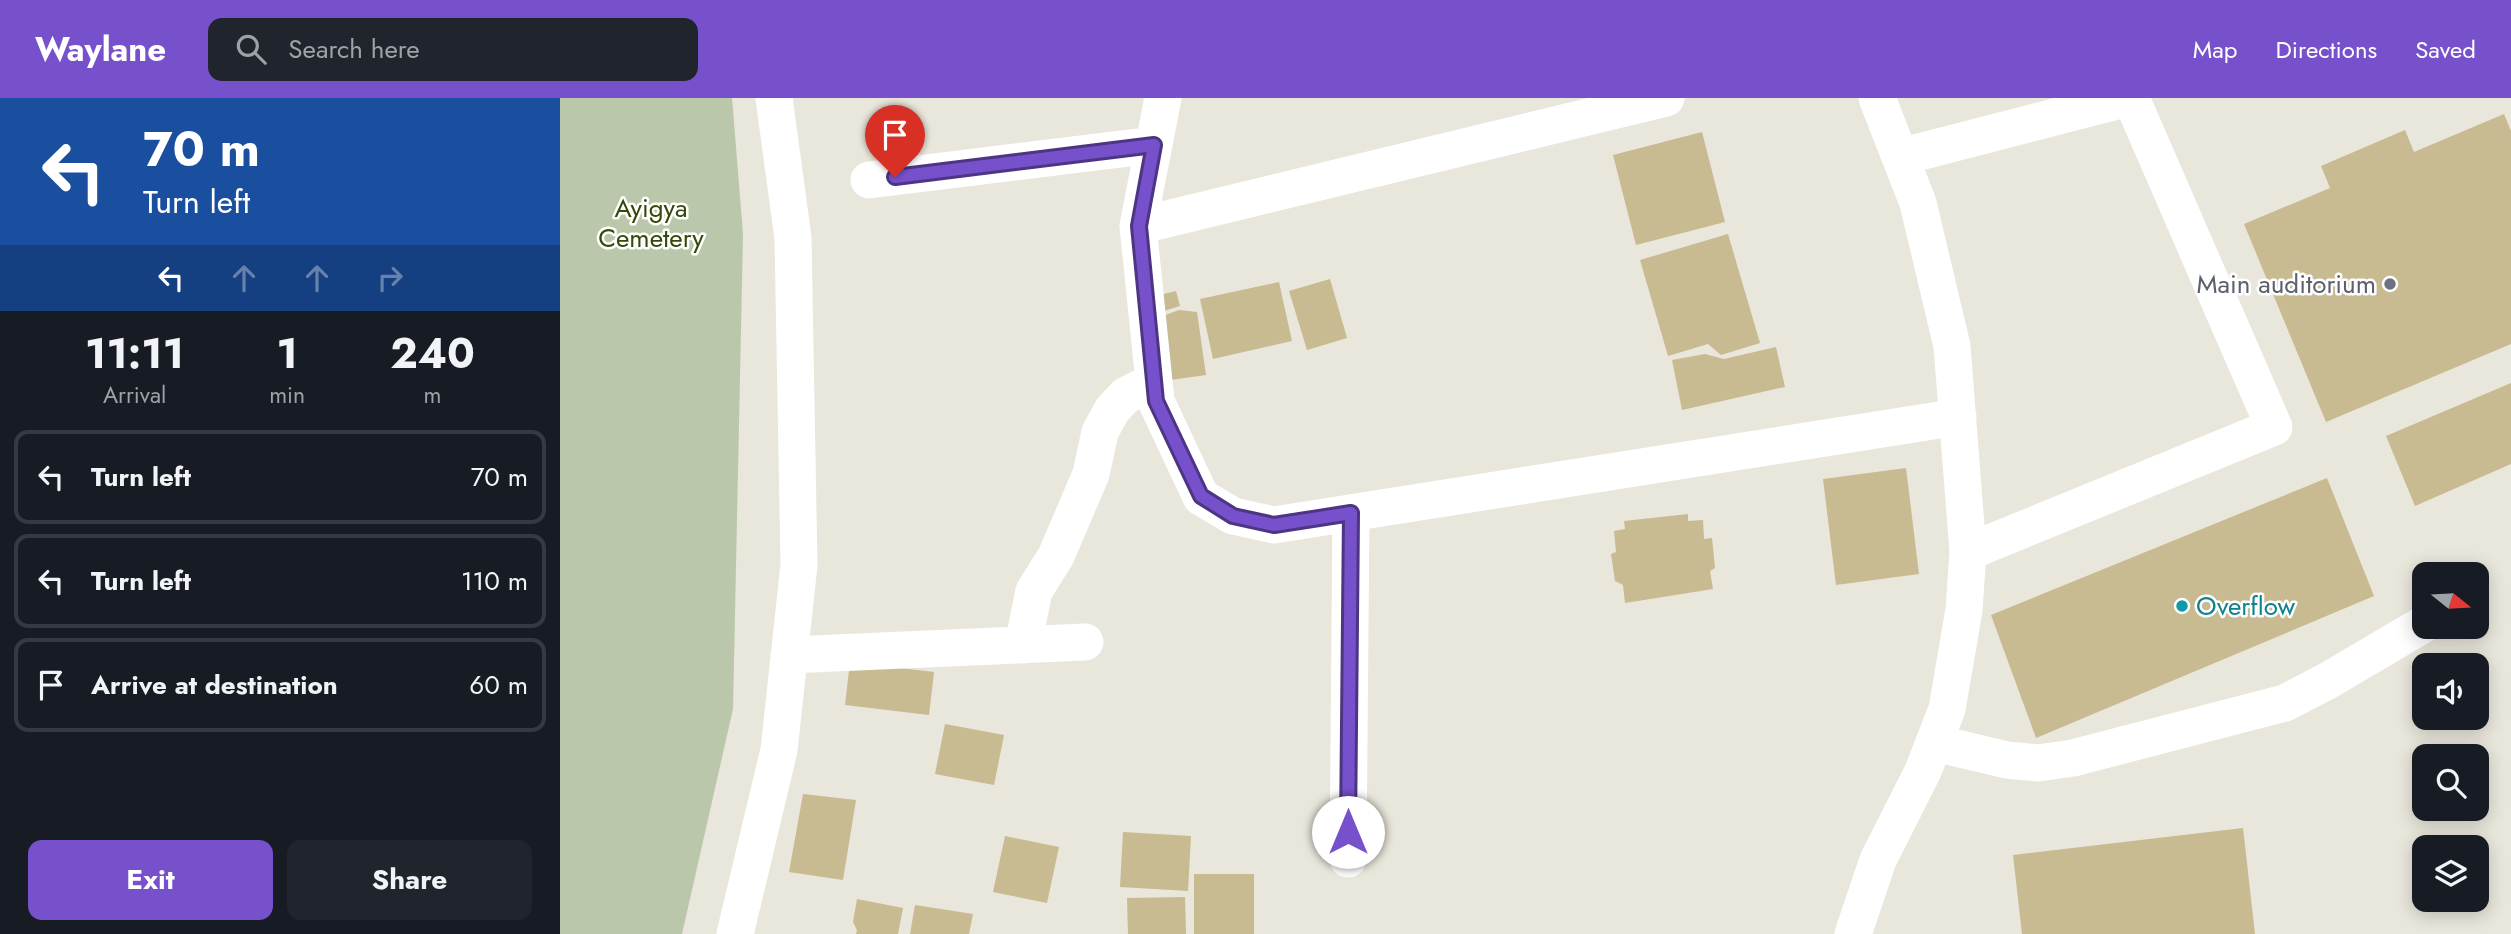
<!DOCTYPE html>
<style>
body{margin:0;font-family:Jost,sans-serif;background:#20242c;color:#f1f3f6;height:100vh;display:flex;flex-direction:column;font-size:26px;white-space:nowrap}
*{box-sizing:border-box;margin:0}
p{font-size:23px;color:#9ea1a6}
.icon{flex:none;width:38px;height:38px;fill:none;stroke:currentColor;stroke-width:2;stroke-linecap:round;stroke-linejoin:round}
.map{position:relative;flex:1;overflow:hidden}
.drawer{display:flex;flex-direction:column;background:#171b24;width:560px}
.drawer>*{flex:none}
.banner{background:#1a4fa0;color:#fff;overflow:hidden}
.needle{width:46px;rotate:108deg}
.controls{position:absolute;left:1852px;top:464px;display:grid;gap:14px}
.controls a{display:grid;place-items:center;width:77px;height:77px;border-radius:14px;background:#171b24;box-shadow:0 4px 18px #0003;font-size:35px}
.pin{position:absolute;display:grid;place-items:center;width:60px;height:60px;color:#fff;margin:-72px -30px;border-radius:50% 50% 50% 0;rotate:-45deg;box-shadow:0 0 7px #0007}
.pin .icon{rotate:45deg}
.me{position:absolute;width:77px;margin:-38px;rotate:0deg;stroke-linejoin:round;filter:drop-shadow(0 0 5px #0008)}
.turn{display:flex;align-items:center;gap:24px;height:147px;padding:0 28px;font-size:32px}
.turn .icon{width:91px;height:91px;stroke-width:2.5}
.turn b{display:block;font-size:49px;line-height:60px}
.lanes{display:flex;align-items:center;height:66px;padding:0 28px;background:#0003;justify-content:center;gap:35px;direction:ltr}
.lanes .off{opacity:.35}
.eta{display:flex;justify-content:space-evenly;align-items:center;height:119px;text-align:center}
.eta b{font-size:42px;font-weight:700;line-height:49px}
.primary-button{display:flex;gap:14px;margin-top:auto;padding:14px 28px}
.primary-button a{flex:1;height:80px;border-radius:14px;background:#7751cb;color:#fff;font-size:28px;font-weight:700;line-height:80px;text-align:center}
.primary-button a+a{background:#20242c;color:#f1f3f6}
ul{padding:0;list-style:none}
li{display:flex;align-items:center;gap:21px;height:94px;margin:0 14px 10px;padding:0 14px;border:4px solid #363941;border-radius:14px}
li div{flex:1}
li b{display:block;font-size:26px}
li em{font-style:normal}
header{display:flex;align-items:center;gap:42px;box-sizing:border-box;height:98px;padding:0 35px;background:#7751cb;color:#fff}
header strong{font-size:33px}
nav{display:flex;gap:38px;margin-inline-start:auto;font-size:24px}
.search{width:490px;height:63px;background:#20242c;display:flex;align-items:center;gap:18px;box-sizing:border-box;padding:0 24px;border-radius:14px;color:#9ea1a6;font-size:26px}
main{display:flex;flex:1;min-height:0}
.map>svg:first-child{display:block}
.green{fill:#bbc7aa}
.building{fill:#c8ba91}
.lines{fill:none;stroke-linecap:round;stroke-linejoin:round}
.minor{stroke:#fff;stroke-width:37}
.route-casing{stroke:#4d3584;stroke-width:18}
.route{stroke:#7751cb;stroke-width:12}
.worship-dot{fill:#6b7280;stroke:#fff;stroke-width:2.5}
.culture-dot{fill:#0f9aa8;stroke:#fff;stroke-width:2.5}
.labels{text-anchor:middle;dominant-baseline:central;stroke-width:5;stroke-linejoin:round;paint-order:stroke}
.park-label{font-size:26px;fill:#354809;stroke:#fff}
.worship-label{font-size:26px;fill:#5b616d;stroke:#fff;text-anchor:end}
.culture-label{font-size:26px;fill:#0d838f;stroke:#fff;text-anchor:start}
</style>
<header>
<strong>Waylane</strong>
<div class="search"><svg class="icon" aria-label="search" viewBox="0 0 24 24"><circle cx="10" cy="10" r="6"/><path d="M15 15l6 6"/></svg>Search here</div>
<nav><a>Map</a><a>Directions</a><a>Saved</a></nav>
</header>
<main>
<section class="drawer">
<div class="banner">
<div class="turn"><svg class="icon" aria-label="left" viewBox="0 0 24 24"><path d="M17 20v-9H6M10 6l-5 5 5 5"/></svg><div><b>70 m</b>Turn left</div></div>
<div class="lanes"><svg class="icon" aria-label="left" viewBox="0 0 24 24"><path d="M17 20v-9H6M10 6l-5 5 5 5"/></svg><svg class="icon off" aria-label="ahead" viewBox="0 0 24 24"><path d="M12 20V5M6 11l6-6 6 6"/></svg><svg class="icon off" aria-label="ahead" viewBox="0 0 24 24"><path d="M12 20V5M6 11l6-6 6 6"/></svg><svg class="icon off" aria-label="right" viewBox="0 0 24 24"><path d="M7 20v-9h11M14 6l5 5-5 5"/></svg></div>
</div>
<div class="eta">
<div><b>11:11</b><p>Arrival</p></div>
<div><b>1</b><p>min</p></div>
<div><b>240</b><p>m</p></div>
</div>
<ul>
<li><svg class="icon" aria-label="left" viewBox="0 0 24 24"><path d="M17 20v-9H6M10 6l-5 5 5 5"/></svg><div><b>Turn left</b></div><em>70 m</em></li>
<li><svg class="icon" aria-label="left" viewBox="0 0 24 24"><path d="M17 20v-9H6M10 6l-5 5 5 5"/></svg><div><b>Turn left</b></div><em>110 m</em></li>
<li><svg class="icon" aria-label="arrive" viewBox="0 0 24 24"><path d="M6 21V4h12l-3 4 3 4H6"/></svg><div><b>Arrive at destination</b></div><em>60 m</em></li>
</ul>
<div class="primary-button"><a>Exit</a><a>Share</a></div>
</section>
<div class="map">
<svg width="1951" height="836" viewBox="0 0 1951 836">
<rect width="100%" height="100%" fill="#e9e6db"/>
<path class="green" d="M0,0H172L183,136L173,611L122,836H0Z"/>
<path class="building" d="M1944,16L1951,33V246L1766,324L1684,126L1770,90L1761,68L1845,32L1854,54Z
M1142,34L1165,124L1076,147L1053,57Z
M1168,136L1200,245L1161,257L1148,246L1108,258L1080,162Z
M770,181L787,240L747,252L729,193Z
M719,184L732,243L653,261L640,201Z
M616,193L620,208L604,213L599,197Z
M619,212L637,214L646,277L611,282L603,218Z
M1216,249L1225,289L1122,312L1112,262L1145,256L1164,261Z
M1951,285V366L1855,408L1826,338Z
M1346,370L1359,476L1276,487L1263,381Z
M1767,380L1814,498L1476,640L1431,517Z
M1128,416V423L1143,422L1144,441L1152,440L1155,470L1150,473L1153,491L1065,505L1063,487L1055,483L1051,456L1056,454L1054,433L1065,431L1064,423Z
M290,564L374,574L369,617L285,607Z
M385,626L444,637L434,687L375,676Z
M243,696L296,702L283,782L229,774Z
M1683,730L1695,836H1462L1453,757Z
M563,734L631,738L628,793L560,789Z
M445,738L499,749L487,805L433,794Z
M634,776H694V836H634Z
M625,799L626,836H568L567,800Z
M297,801L343,810L338,836H296L297,832L293,824Z
M355,807L413,816L409,836H350Z"/>
<g class="lines">
<path class="minor" d="M603,0L578,128L596,303L641,399L673,418L714,427L1398,319
M1340,59L1568,0
M309,82L594,47
M578,128L1106,0
M1408,454L1714,329L1571,0
M463,547L474,493L496,458L531,376L540,334L552,312L565,298L594,283
M229,557L525,544
M1375,645L1447,662L1478,665L1513,660L1725,605L1769,582L1864,526
M788,761L791,415
M175,836L219,652L239,467L233,140L214,0
M1293,836L1318,762L1363,673L1387,611L1404,512L1408,454L1392,248L1358,105L1317,0"/>
</g>
<g class="lines">
<defs>
<path id="route" d="M335,79L594,47L579,128L596,303L641,398L673,418L714,427L791,415L788,734"/>
</defs>
<use href="#route" class="route-casing"/>
<use href="#route" class="route"/>
</g>
<circle class="worship-dot" cx="1830" cy="186" r="7"/>
<circle class="culture-dot" cx="1622" cy="508" r="7"/>
<g class="labels">
<g class="park-label">
<text x="91" y="110">Ayigya<tspan x="91" dy="30">Cemetery</tspan></text>
</g>
<g class="worship-label">
<text x="1816" y="186">Main auditorium</text>
</g>
<g class="culture-label">
<text x="1636" y="508">Overflow</text>
</g>
</g>
</svg>
<div class="controls">
<a><svg class="needle" viewBox="-14 -14 28 28"><path d="M0-13l5 13h-10z" fill="#e53935"/><path d="M0 13l5-13h-10z" fill="#9ea1a6"/></svg></a>
<a><svg class="icon" aria-label="sound" viewBox="0 0 24 24"><path d="M4 9h4l5-4v14l-5-4H4zM17 9q2 3 0 6"/></svg></a>
<a><svg class="icon" aria-label="search" viewBox="0 0 24 24"><circle cx="10" cy="10" r="6"/><path d="M15 15l6 6"/></svg></a>
<a><svg class="icon" aria-label="layers" viewBox="0 0 24 24"><path d="M12 4l9 5-9 5-9-5zM3 14l9 5 9-5"/></svg></a>
</div>
<div class="pin" style="left:335px;top:79px;background:#d93025"><svg class="icon" aria-label="arrive" viewBox="0 0 24 24"><path d="M6 21V4h12l-3 4 3 4H6"/></svg></div>
<svg class="me" style="left:788px;top:734px" viewBox="-20 -20 40 40"><circle r="19" fill="#fff"/><path d="M0-13L10 11 0 6-10 11z" fill="#7751cb"/></svg>
</div>
</main>
